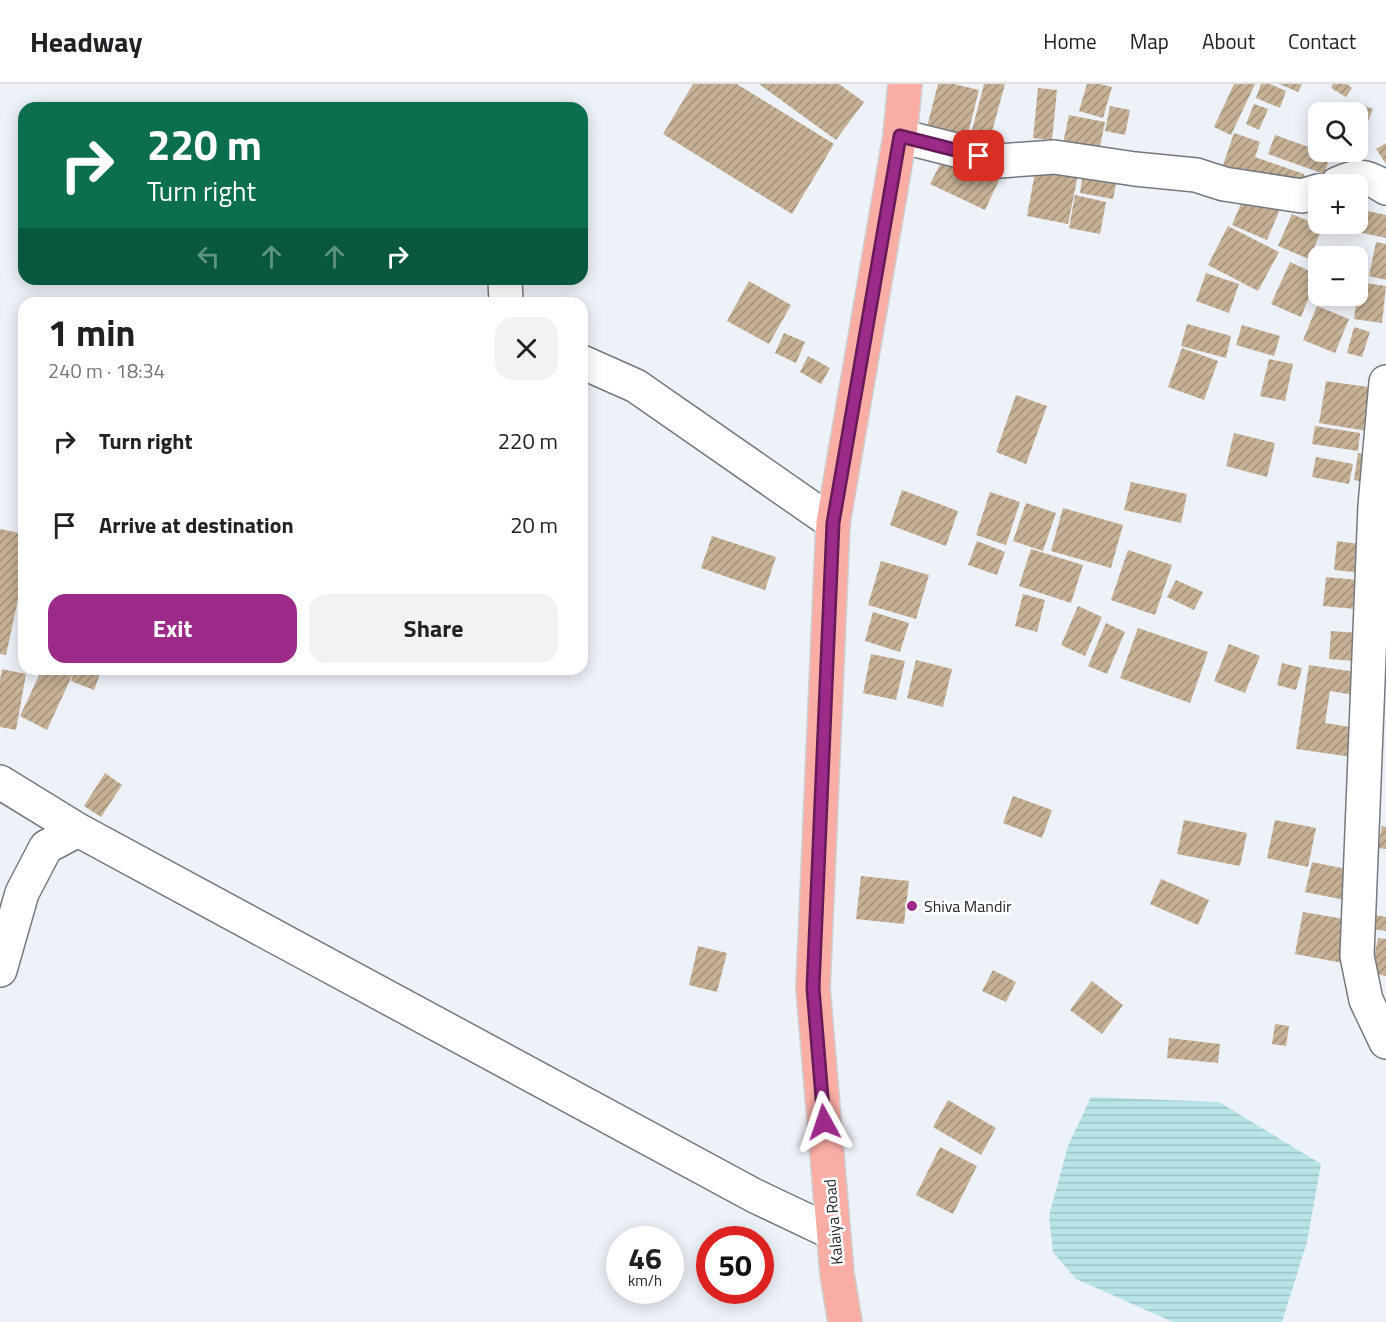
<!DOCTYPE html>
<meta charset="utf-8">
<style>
body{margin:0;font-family:"Titillium Web",sans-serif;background:#f2f2f2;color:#202124;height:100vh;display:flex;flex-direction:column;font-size:22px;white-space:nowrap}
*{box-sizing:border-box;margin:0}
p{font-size:20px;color:#757577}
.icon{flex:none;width:33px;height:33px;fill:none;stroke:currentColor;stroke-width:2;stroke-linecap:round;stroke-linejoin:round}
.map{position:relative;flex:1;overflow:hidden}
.panel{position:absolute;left:18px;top:213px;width:570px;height:378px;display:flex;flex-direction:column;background:#fff;border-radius:18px;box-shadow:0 3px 15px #0003}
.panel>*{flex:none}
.top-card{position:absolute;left:18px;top:18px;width:570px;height:183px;border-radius:18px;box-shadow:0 3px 15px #0003;background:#0b6e4f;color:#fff;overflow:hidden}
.buttons{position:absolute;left:1308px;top:18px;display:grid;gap:12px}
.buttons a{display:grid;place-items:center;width:60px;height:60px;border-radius:12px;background:#fff;box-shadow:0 3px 15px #0003;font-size:30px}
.speed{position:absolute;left:606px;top:1142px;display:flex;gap:12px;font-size:30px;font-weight:700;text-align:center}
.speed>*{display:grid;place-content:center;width:78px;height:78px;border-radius:50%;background:#fff;box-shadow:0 3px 15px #0003;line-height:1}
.speed small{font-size:15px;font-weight:400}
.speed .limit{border:9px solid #d22;background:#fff;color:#111}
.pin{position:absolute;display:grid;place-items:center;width:51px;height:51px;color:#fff;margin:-26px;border-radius:12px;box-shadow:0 3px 9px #0006}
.me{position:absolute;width:66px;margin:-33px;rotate:355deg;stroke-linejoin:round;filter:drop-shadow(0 0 4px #0008)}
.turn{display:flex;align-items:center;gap:21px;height:126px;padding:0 30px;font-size:27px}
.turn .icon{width:78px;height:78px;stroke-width:2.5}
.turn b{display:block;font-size:42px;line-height:51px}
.lanes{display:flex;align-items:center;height:57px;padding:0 30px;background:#0003;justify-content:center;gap:30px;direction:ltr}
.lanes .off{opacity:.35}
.round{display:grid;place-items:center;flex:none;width:63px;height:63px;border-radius:18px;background:#f2f2f2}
.headline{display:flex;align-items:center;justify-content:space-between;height:102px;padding:0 30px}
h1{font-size:36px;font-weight:700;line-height:45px}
.button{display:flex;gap:12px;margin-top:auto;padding:12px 30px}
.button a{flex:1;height:69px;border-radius:18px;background:#9b2a88;color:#fff;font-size:24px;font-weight:700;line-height:69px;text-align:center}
.button a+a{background:#f2f2f2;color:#202124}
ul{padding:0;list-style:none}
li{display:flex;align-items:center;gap:18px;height:84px;padding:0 30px}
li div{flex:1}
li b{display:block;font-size:22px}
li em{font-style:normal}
header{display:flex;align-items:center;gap:36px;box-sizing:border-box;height:84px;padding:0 30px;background:#fff;border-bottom:2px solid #e0e0e0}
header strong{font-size:28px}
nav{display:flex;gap:33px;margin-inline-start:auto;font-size:21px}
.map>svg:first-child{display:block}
.water{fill:url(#water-rules)}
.building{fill:url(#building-hatch)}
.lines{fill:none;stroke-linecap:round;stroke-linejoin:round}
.minor-casing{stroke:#75797f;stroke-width:36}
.major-casing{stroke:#cfcfd0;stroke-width:36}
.minor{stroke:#fff;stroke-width:33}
.major{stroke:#faada5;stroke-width:33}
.route-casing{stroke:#651b58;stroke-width:15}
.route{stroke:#9b2a88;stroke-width:10}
.poi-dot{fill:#9b2a88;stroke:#fff;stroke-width:2}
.labels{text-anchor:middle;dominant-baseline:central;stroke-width:5;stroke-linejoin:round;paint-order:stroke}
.poi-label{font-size:16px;fill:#252629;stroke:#fff;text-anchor:start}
.street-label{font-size:16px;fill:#252629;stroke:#fff}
</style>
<header>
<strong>Headway</strong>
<nav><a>Home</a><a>Map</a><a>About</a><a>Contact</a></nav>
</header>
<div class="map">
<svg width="1386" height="1238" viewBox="0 0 1386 1238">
<defs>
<pattern id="water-rules" width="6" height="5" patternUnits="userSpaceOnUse" patternTransform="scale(1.5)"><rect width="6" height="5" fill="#b8e3e7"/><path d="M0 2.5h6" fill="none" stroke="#9ec3c6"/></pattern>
<pattern id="building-hatch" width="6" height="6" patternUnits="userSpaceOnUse" patternTransform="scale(1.5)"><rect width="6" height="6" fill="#c6b196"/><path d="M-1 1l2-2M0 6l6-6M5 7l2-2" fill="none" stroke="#a1907a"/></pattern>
</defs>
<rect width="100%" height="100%" fill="#edf1f8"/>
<path class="water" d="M1091,1013L1219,1018L1321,1080L1307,1158L1282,1238H1173L1076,1195L1053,1168L1049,1132L1068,1062Z"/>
<path class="building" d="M693,0H737L834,60L792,130L663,50Z
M759,0H839L864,18L836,56Z
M938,0H954L979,6L967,54L927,43Z
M984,0H1005L990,55L971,50Z
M1087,0H1100L1112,3L1103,34L1079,27Z
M1234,0H1255L1231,51L1214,43Z
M1261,0H1270L1286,7L1280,24L1256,14Z
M1279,0H1302L1298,8Z
M1333,0H1347L1352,4L1346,13L1331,4Z
M1038,4L1057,6L1052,56L1033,54Z
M1358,19L1373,25L1358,62V28H1354Z
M1254,20L1268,25L1259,46L1246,40Z
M1110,22L1130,26L1125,51L1105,47Z
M1069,31L1105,38L1098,72L1062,64Z
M1234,49L1260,58L1255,73L1304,90L1308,104L1221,87Z
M1275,51L1331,71L1324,90L1268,70Z
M1386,59V80L1376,65Z
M946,69L1000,94L985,126L930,100Z
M1037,78L1079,86L1068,140L1027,132Z
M1083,89L1117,95L1113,115L1080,109Z
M1245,110L1280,125L1267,156L1232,141Z
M1075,111L1106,118L1100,150L1069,144Z
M1363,126L1386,131V154L1358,148Z
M1292,130L1323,143L1309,175L1278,162Z
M1326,140H1355L1352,148Z
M1228,142L1279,168L1258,207L1208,181Z
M1376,158L1386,160V196L1369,192Z
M1290,178L1318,191L1301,233L1271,220Z
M1206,189L1239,200L1229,229L1196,217Z
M749,197L791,221L769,260L727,237Z
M1359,198L1386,202L1382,239L1354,235Z
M1323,212H1350L1347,222L1322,216Z
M1317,222L1349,235L1335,269L1303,256Z
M1187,240L1231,252L1226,274L1181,262Z
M1242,241L1280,252L1274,272L1236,261Z
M1354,243L1370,248L1362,273L1347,269Z
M784,249L805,258L796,279L775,269Z
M1182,264L1218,277L1204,316L1168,303Z
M808,272L830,284L821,300L800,288Z
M1269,275L1293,280L1285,317L1260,312Z
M1326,297L1375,304L1367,347L1319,339Z
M1016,311L1047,322L1026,380L996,368Z
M1315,342L1360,349L1358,367L1312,360Z
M1234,349L1275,359L1267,393L1226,382Z
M1358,369L1374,372L1370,399L1354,396Z
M1316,373L1353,380L1349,400L1312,393Z
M1131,398L1187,410L1181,439L1124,426Z
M902,406L958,427L946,462L890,441Z
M990,408L1020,418L1006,461L976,451Z
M1026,419L1056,429L1043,467L1013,457Z
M1063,424L1123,441L1111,484L1051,467Z
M0,445L24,450V488L6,571L0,570Z
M712,452L776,473L765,506L701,484Z
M977,457L1005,468L997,491L968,481Z
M1337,457L1365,461L1362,489L1334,486Z
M1031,465L1083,481L1071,519L1019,502Z
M1128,466L1172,481L1155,531L1111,516Z
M881,477L929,491L916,535L868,521Z
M1326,493L1359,496L1356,525L1323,522Z
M1176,496L1203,508L1194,526L1167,513Z
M1023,510L1045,516L1037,548L1015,542Z
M1078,522L1102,533L1085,572L1061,561Z
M873,528L909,539L900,568L865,557Z
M1106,539L1125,548L1107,590L1088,582Z
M1138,544L1208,568L1190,619L1120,594Z
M1331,547L1359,549L1356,577L1329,575Z
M1229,560L1260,572L1245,609L1214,597Z
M871,570L905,577L896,616L863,609Z
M916,576L952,585L943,623L907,614Z
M1282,579L1302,584L1296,606L1277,601Z
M1309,581L1363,589L1360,612L1330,607L1325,639L1356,644L1352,673L1296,665Z
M2,585L26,590L16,646L0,643V596Z
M42,585H75L47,646L20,632Z
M75,585H102L94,606L71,597Z
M105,689L122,701L101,733L84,722Z
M1013,712L1052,726L1042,754L1003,739Z
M1184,736L1247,749L1240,782L1177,770Z
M1275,736L1316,744L1308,783L1267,774Z
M1382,742L1386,743V765L1378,764Z
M1312,778L1356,787L1350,817L1305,808Z
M861,792L909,797L904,840L856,835Z
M1161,795L1209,816L1198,841L1150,820Z
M1303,828L1356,837L1348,880L1295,870Z
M1375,831L1386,833V847L1373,845Z
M1378,854L1386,855V892L1371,889Z
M698,862L727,869L717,908L689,901Z
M993,886L1016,898L1006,918L982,907Z
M1092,897L1123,921L1102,950L1070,926Z
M1275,940L1289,942L1286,962L1272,960Z
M1169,954L1220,960L1218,979L1167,974Z
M948,1016L996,1044L981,1071L933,1043Z
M940,1063L977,1082L953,1130L916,1111Z"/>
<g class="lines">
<defs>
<path id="minor" d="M900,52L999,77L1054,73L1135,85L1196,91L1224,100L1302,112L1318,107
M1337,100C1359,90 1366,91 1386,104
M505,195L506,219
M582,278L636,302L833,439
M1386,298L1375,422L1357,872L1366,916L1386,958
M0,698L78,746L755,1112L833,1149
M0,886L22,809L46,763L78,746"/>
<path id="major" d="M845,1238L837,1190L813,904L833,439L900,52L905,0"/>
</defs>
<use href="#minor" class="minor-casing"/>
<use href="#major" class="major-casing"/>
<use href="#minor" class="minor"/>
<use href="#major" class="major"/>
</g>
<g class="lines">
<defs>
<path id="route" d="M824,1038L813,904L833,439L900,52L979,72"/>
</defs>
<use href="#route" class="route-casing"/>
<use href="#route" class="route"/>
</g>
<circle class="poi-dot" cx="912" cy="822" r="6"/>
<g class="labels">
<g class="poi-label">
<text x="924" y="822">Shiva Mandir</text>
</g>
<g class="street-label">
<text transform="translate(833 1138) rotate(-95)">Kalaiya Road</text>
</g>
</g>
</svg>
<div class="buttons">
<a><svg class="icon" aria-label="search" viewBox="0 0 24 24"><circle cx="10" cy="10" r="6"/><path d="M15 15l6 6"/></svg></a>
<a>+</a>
<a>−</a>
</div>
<div class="speed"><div>46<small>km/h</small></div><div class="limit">50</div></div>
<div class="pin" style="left:979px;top:72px;background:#d93025"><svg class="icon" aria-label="arrive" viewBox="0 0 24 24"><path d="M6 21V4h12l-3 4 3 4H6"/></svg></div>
<svg class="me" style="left:824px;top:1038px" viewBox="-20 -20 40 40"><path d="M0-17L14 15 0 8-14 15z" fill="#9b2a88" stroke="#fff" stroke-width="4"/></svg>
<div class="top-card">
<div class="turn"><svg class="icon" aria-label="right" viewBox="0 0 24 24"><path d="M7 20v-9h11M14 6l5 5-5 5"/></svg><div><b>220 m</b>Turn right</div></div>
<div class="lanes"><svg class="icon off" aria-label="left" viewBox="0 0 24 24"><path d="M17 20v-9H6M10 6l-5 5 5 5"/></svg><svg class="icon off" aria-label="ahead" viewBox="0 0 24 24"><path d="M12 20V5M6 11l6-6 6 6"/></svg><svg class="icon off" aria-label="ahead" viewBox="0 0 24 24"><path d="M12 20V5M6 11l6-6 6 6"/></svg><svg class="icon" aria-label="right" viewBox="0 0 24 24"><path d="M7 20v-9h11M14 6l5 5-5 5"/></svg></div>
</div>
<section class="panel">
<div class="headline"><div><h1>1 min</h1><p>240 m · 18:34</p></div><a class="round"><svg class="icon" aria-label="close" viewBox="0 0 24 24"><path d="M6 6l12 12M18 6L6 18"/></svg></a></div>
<ul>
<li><svg class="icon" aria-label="right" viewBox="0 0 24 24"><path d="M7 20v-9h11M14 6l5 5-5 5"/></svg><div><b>Turn right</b></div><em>220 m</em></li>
<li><svg class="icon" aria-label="arrive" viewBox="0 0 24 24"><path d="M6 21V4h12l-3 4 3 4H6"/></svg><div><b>Arrive at destination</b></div><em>20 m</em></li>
</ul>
<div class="button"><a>Exit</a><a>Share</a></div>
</section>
</div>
